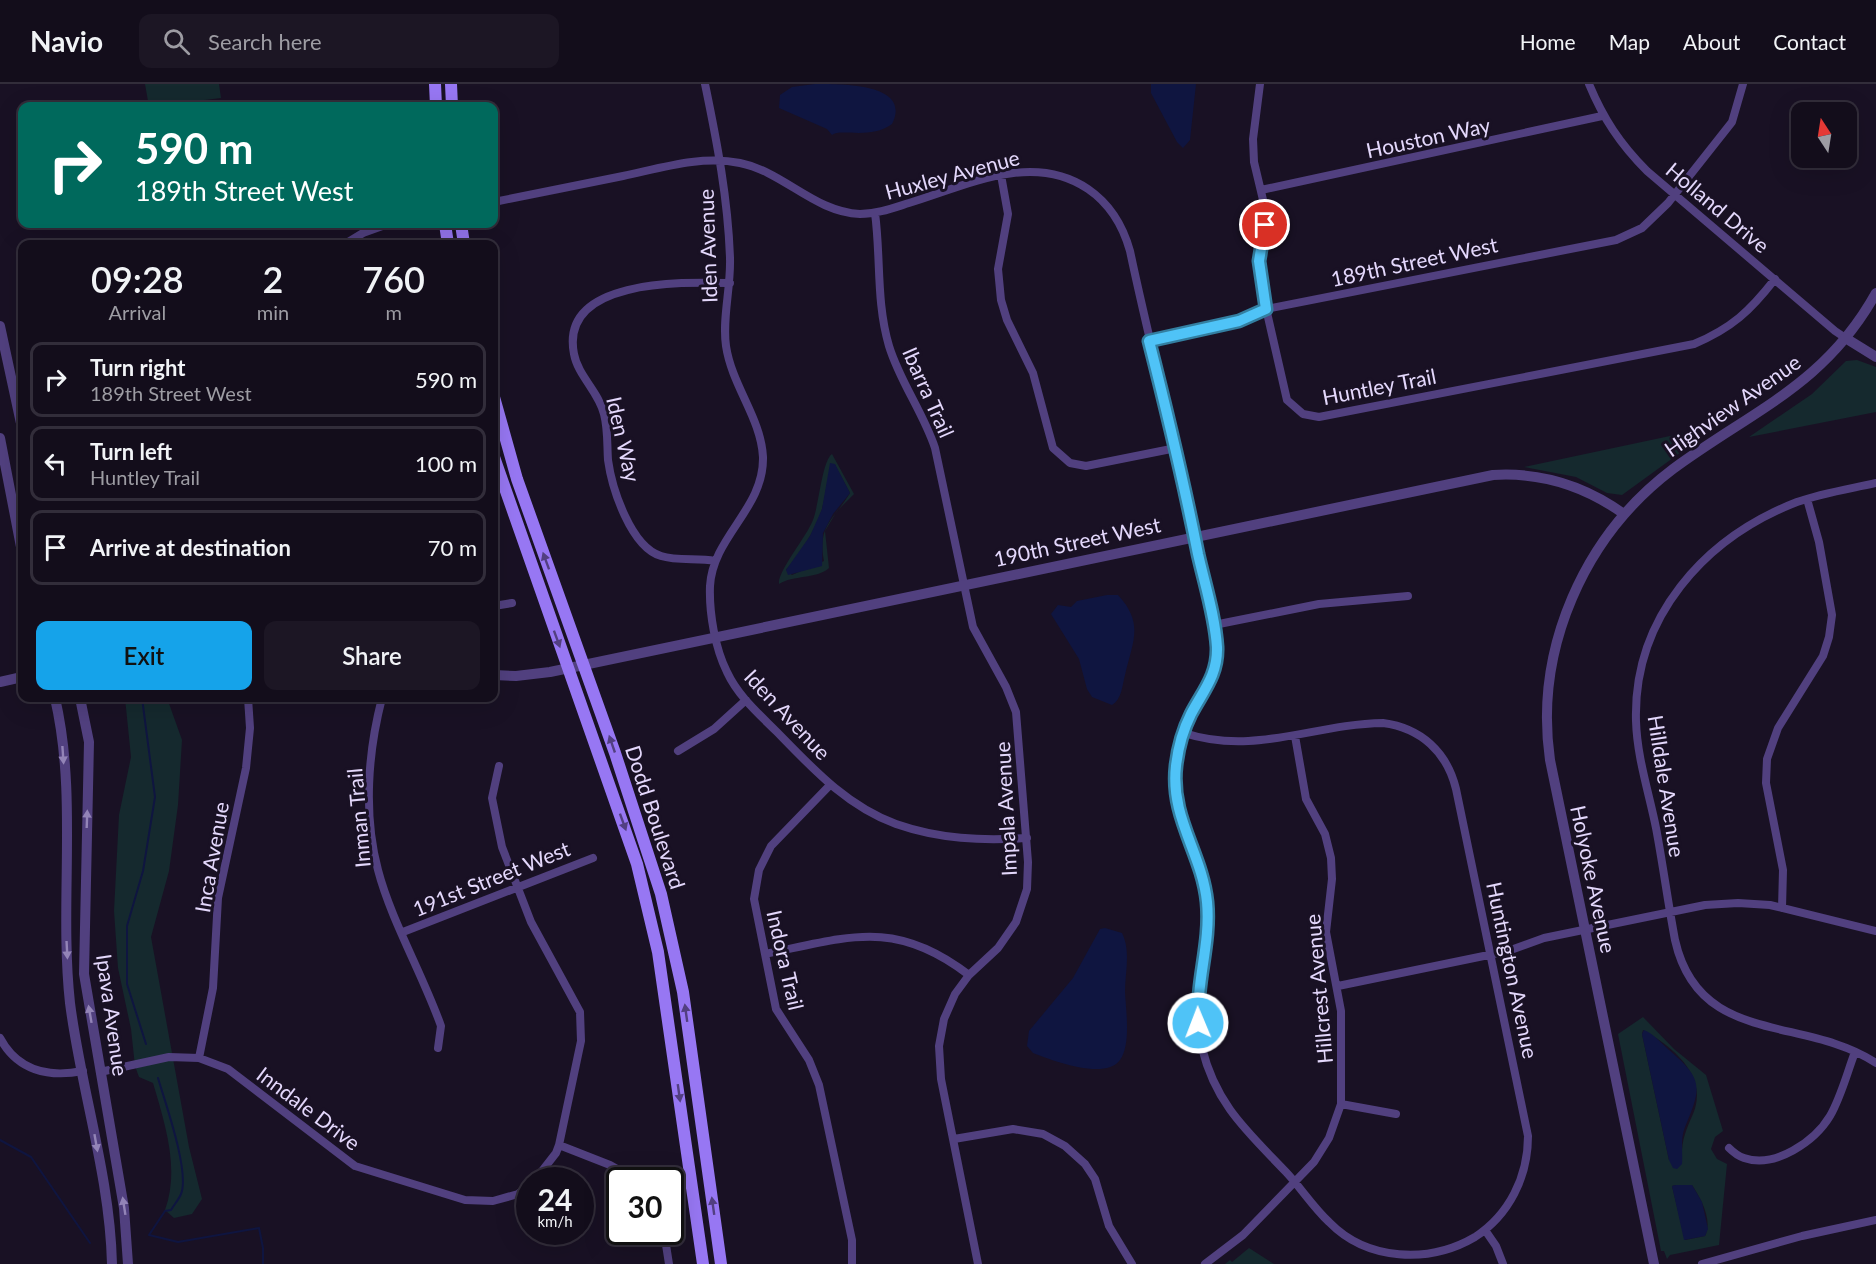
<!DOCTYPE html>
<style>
body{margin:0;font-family:Lato,sans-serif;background:#1c1624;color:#f1f3f6;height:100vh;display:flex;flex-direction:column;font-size:22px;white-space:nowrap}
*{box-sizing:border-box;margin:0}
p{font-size:20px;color:#9d9ca3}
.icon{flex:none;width:33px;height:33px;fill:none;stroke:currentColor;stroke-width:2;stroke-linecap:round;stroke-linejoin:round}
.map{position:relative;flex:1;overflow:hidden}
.details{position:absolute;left:18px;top:156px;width:480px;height:462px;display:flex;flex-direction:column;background:#130d1b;border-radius:12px;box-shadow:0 6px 24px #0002,0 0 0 2px #322d3a}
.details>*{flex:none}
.top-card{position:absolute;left:18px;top:18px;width:480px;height:126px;border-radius:12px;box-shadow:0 6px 24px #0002,0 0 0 2px #322d3a;background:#00695c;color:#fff;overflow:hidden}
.needle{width:39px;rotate:348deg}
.controls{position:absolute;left:1791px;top:18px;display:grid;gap:12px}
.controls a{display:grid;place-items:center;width:66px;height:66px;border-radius:12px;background:#130d1b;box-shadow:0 6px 24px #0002,0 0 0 2px #322d3a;font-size:30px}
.speed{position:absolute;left:516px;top:1083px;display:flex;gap:12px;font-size:30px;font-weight:700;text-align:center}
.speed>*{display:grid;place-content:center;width:78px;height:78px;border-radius:50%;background:#130d1b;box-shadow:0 6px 24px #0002,0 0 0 2px #322d3a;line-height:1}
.speed small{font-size:15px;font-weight:400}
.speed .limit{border:3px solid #111;border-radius:9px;background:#fff;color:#111}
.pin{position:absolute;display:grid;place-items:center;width:51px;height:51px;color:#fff;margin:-26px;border:3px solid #fff;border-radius:50%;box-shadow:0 2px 6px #0007}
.me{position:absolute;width:66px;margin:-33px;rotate:359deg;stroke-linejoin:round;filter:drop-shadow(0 0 4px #0008)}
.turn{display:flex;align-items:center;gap:21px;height:126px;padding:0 18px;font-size:27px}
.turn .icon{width:78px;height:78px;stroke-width:2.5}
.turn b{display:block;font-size:42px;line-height:51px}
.eta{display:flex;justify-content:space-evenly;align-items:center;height:102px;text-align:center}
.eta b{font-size:36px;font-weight:600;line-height:42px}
.primary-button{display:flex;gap:12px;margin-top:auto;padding:12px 18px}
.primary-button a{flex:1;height:69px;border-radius:12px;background:#15a3ea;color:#111;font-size:24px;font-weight:600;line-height:69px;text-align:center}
.primary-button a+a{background:#1c1624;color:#f1f3f6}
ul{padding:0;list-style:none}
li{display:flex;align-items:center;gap:18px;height:75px;margin:0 12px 9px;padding:0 6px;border:3px solid #322d3a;border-radius:12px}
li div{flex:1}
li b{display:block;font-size:22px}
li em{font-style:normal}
header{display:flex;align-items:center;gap:36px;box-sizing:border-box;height:84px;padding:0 30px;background:#130d1b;border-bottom:2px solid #322d3a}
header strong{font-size:28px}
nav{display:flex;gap:33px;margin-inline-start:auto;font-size:21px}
.search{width:420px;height:54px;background:#1c1624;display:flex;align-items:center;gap:15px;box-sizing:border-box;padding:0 21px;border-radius:12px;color:#9d9ca3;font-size:22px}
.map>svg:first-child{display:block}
.green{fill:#15292e;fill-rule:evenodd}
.water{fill:#0f1540}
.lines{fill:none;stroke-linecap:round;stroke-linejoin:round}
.stream{stroke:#0f1540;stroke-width:2}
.minor{stroke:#51407f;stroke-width:8}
.tertiary{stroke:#51407f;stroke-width:10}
.secondary{stroke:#9777f3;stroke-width:12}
.oneway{fill:#523f81}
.oneway2{fill:#9384b7}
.route-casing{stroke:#337fa1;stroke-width:15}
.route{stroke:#4fc3f7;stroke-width:10}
.labels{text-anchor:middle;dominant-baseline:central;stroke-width:6;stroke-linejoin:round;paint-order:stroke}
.street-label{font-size:21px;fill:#e4d8fc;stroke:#191124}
</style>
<header>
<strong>Navio</strong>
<div class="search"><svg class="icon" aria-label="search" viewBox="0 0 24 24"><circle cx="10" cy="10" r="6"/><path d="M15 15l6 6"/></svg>Search here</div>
<nav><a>Home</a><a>Map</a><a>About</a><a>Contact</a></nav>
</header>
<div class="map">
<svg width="1876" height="1180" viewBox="0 0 1876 1180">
<rect width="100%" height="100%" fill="#191124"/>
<path class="green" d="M145,0H219L221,14L155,22L148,17Z
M1857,276L1876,283V328L1749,353L1812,310L1846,277Z
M1717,342L1622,411L1607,409L1576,393L1524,383Z
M832,370L854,410L837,427L825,447L829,484C817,495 793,491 779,500C777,488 807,452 813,436C819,421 822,377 832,370ZM835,381L850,409C834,436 817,441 824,477L792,491L786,486C801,468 815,447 822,425C827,408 825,396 835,381Z
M125,614H167L182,656L178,721L169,787L151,853L189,1063L202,1115L192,1130L174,1134L165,1126C180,1085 165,1040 153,999L139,993L135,982L131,945L118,884L114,827L119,731L131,673Z
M1643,933L1674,965L1706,991L1723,1047L1715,1053L1711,1065L1717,1075L1727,1080L1719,1161L1670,1171L1667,1175L1664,1167H1661L1618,950ZM1643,946C1673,963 1709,992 1693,1030C1686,1046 1681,1057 1682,1075L1669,1076L1642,950ZM1676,1101H1692C1701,1115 1713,1136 1705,1152L1685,1156L1672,1102Z
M1249,1164L1274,1180H1225L1230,1176L1232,1178Z"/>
<path class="water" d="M815,0C845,0 912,0 892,40C871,56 840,44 832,51L827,45L779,24L780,11L792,3Z
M1151,0H1196L1190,56L1183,64L1177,58L1151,9Z
M830,379L835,380L850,409L833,430L823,449L822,482L788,491L786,486L810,452L822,425Z
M1107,511H1118C1145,540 1132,559 1125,591C1122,602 1122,615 1112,621L1092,613L1087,605L1079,575L1051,530L1058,521L1071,523L1077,517Z
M1105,844L1122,849C1131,867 1125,889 1125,908C1126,927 1131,961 1120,976C1105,997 1051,976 1033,969L1027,962L1029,947L1073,894L1100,845Z
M1644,946C1654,950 1661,959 1669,966C1703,995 1702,1003 1685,1043C1680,1055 1683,1068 1682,1080L1677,1085L1673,1084L1669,1076L1642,950Z
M1676,1101H1692L1702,1118L1708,1145L1705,1152L1684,1156L1672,1102Z"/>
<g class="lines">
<path class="stream" d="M142,614L155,713L143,787L127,842V900L146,960
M158,994C165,1018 190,1088 181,1110C179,1115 174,1121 171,1126L165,1127L149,1151L178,1158L259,1144L263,1164V1180
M0,1056L31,1073L90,1159"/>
<path class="minor" d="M705,0C717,58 728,115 730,174C731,204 722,234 726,262C732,302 761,334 763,373C764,425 713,452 710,502C709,529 715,564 727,588C738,612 759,630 777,648C813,685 847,722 896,740C939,755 982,757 1027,754
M1260,0L1253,55L1254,78L1264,120L1260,198L1287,316L1303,330L1319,333L1694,260C1732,244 1750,227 1775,195
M1589,0C1603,34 1620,60 1647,87L1835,247L1847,255
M1001,91L1008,130L998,185L1001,216L1007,236L1033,289L1053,364L1070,379L1086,382L1176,364
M1261,106L1602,32
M494,118C537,109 580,101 623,92C661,84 701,71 740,79C784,88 814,128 860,130C877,130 893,124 909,119C966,102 1032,67 1088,105C1110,120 1123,142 1130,167C1151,267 1178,365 1197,464C1203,494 1213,525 1216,555C1220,592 1203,604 1189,634C1181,652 1176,672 1175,692C1174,734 1198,766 1205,806C1215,860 1189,907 1202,964C1216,1021 1248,1048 1286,1088C1301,1104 1313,1123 1329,1138C1367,1177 1429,1180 1475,1153C1509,1131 1528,1093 1528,1052L1456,705C1447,668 1421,644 1383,639C1313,640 1255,672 1184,649
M875,129C881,174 876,218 889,262C900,298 923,328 935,364L973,543L1006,603L1016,628L1028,778L1027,805L1016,838L998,864L969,891L955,910L944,935L939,962L941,995L978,1180
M345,160L363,149L388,140
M1149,257L1239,237L1266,225L1616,156L1642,144L1668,119L1732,38L1743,0
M1876,399C1849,405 1822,409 1797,418C1704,454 1633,534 1636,637C1637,673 1649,709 1656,744C1663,781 1668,819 1675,856C1699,963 1804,931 1876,979
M715,477C697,474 677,477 661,472C631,463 612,405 608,376C607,361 608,345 604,330C599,308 578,292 574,270C559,194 684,198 730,199
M494,522L512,519
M1214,541L1319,520L1408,512
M382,614C368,668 363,730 378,786C391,836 423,891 441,942L438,964
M678,667L714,645L746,616
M499,682L492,714L502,763L531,838L580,928L581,957L559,1061L556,1069L535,1096
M830,701L771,762L759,786L754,815L776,925L809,976L819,1001L852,1156V1180
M1782,824L1783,786L1766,699L1767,675L1778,644L1823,572L1829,553L1832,531L1819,458L1807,415
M403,848L593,774
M765,870C849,853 895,834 969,891
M1338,902L1508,867L1544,854L1705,821L1738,819L1770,821L1876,847
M0,954C17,986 48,994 83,987
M199,974L213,904L218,814L246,684L250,644L248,614
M100,988L169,973L199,974L228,985L355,1082L465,1116L493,1117L518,1110L530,1101
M1341,1020L1396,1030
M954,1055L1013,1045L1043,1050L1065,1062L1085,1080L1095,1095L1109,1142L1132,1180
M559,1061L610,1081L636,1096
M1729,1064C1733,1068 1738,1072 1744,1074C1775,1085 1815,1057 1830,1032C1841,1013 1847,989 1855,968
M1485,1146L1496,1162L1503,1180
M664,1148L669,1180
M1205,1180L1243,1151L1314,1078L1329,1054L1341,1020V927L1326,848L1332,795L1331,774L1325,750L1306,715L1295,652
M1702,1180L1802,1152L1876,1136"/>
<path class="tertiary" d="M0,242L22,344
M1847,255L1876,273
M0,354L22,468
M494,591L516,592L550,588L1493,391C1541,388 1585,402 1624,430
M0,598L22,593
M55,614C78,713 59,818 70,919C81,1006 110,1092 112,1180
M80,614L89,658L84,890L124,1124L128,1180
M1654,1180L1550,676C1534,565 1584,452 1673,385C1753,326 1825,301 1876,209"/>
<path class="secondary" d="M435,0L436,22
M451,0L452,22
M445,140L448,160
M461,140L464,160
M494,313L517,395L615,669L661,810L683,908L721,1180
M494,373L637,780L658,868L703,1180"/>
</g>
<defs><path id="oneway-solid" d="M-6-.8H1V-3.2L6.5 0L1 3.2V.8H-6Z" transform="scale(1.5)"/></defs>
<g class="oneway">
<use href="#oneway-solid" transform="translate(546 477) rotate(-110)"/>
<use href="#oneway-solid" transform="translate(557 555) rotate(70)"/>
<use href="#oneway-solid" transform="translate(612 660) rotate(-109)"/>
<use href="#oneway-solid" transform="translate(623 738) rotate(70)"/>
<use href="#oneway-solid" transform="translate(686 929) rotate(-98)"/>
<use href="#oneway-solid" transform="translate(679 1009) rotate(82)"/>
<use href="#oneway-solid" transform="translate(713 1122) rotate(-98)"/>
</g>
<g class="oneway2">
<use href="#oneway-solid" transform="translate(63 671) rotate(86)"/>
<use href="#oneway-solid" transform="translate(87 735) rotate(-88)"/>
<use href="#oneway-solid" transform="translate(67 866) rotate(87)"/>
<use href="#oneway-solid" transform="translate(90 930) rotate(-100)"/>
<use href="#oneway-solid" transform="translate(96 1059) rotate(80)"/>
<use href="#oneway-solid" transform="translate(124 1122) rotate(-99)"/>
</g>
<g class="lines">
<defs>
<path id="route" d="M1198,939C1196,898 1211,859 1207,818C1202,769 1170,734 1176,682C1178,664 1183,646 1191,630C1203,607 1218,591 1217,563C1215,532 1205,501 1198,470C1184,399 1167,328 1149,257L1239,237L1266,225L1259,177L1265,141"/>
</defs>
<use href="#route" class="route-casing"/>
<use href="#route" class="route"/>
</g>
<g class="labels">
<g class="street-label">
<text transform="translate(1428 53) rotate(-12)">Houston Way</text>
<text transform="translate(952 90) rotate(-15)">Huxley Avenue</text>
<text transform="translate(1718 123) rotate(40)">Holland Drive</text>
<text transform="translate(707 162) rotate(-92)">Iden Avenue</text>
<text transform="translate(1414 177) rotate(-12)">189th Street West</text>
<text transform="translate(1379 302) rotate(-11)">Huntley Trail</text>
<text transform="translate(929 308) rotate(66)">Ibarra Trail</text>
<text transform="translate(1732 321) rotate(-35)">Highview Avenue</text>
<text transform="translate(624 355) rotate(77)">Iden Way</text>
<text transform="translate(1077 457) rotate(-12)">190th Street West</text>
<text transform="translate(788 630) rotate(47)">Iden Avenue</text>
<text transform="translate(1667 702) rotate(81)">Hilldale Avenue</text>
<text transform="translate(1005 725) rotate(-93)">Impala Avenue</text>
<text transform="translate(656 733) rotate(72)">Dodd Boulevard</text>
<text transform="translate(358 734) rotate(-95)">Inman Trail</text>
<text transform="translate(211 773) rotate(-80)">Inca Avenue</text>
<text transform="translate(491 794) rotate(-22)">191st Street West</text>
<text transform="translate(1594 795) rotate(78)">Holyoke Avenue</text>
<text transform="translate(786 876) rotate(77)">Indora Trail</text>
<text transform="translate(1513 886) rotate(78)">Huntington Avenue</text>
<text transform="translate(1318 905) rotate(-95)">Hillcrest Avenue</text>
<text transform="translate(113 931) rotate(82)">Ipava Avenue</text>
<text transform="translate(309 1024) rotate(37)">Inndale Drive</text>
</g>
</g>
</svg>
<div class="controls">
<a><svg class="needle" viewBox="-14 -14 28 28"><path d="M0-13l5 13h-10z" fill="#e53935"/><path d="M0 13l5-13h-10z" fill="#9d9ca3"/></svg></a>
</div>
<div class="speed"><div>24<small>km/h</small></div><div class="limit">30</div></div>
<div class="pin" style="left:1265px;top:141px;background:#d93025"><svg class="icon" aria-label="arrive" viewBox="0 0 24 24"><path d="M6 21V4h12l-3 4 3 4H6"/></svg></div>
<svg class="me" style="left:1198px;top:939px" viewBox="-20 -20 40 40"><circle r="17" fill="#4fc3f7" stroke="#fff" stroke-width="3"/><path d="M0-11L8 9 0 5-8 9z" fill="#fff"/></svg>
<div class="top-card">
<div class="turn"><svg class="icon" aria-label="right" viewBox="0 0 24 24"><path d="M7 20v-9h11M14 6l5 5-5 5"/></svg><div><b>590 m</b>189th Street West</div></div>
</div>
<section class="details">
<div class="eta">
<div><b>09:28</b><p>Arrival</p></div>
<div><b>2</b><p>min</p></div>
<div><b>760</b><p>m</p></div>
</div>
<ul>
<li><svg class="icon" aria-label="right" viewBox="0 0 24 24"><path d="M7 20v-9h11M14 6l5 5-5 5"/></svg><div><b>Turn right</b><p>189th Street West</p></div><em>590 m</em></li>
<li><svg class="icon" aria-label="left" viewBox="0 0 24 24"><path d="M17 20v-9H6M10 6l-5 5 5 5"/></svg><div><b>Turn left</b><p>Huntley Trail</p></div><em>100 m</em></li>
<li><svg class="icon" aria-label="arrive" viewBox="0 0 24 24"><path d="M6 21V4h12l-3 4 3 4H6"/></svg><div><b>Arrive at destination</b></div><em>70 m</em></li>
</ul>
<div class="primary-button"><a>Exit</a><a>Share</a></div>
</section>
</div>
